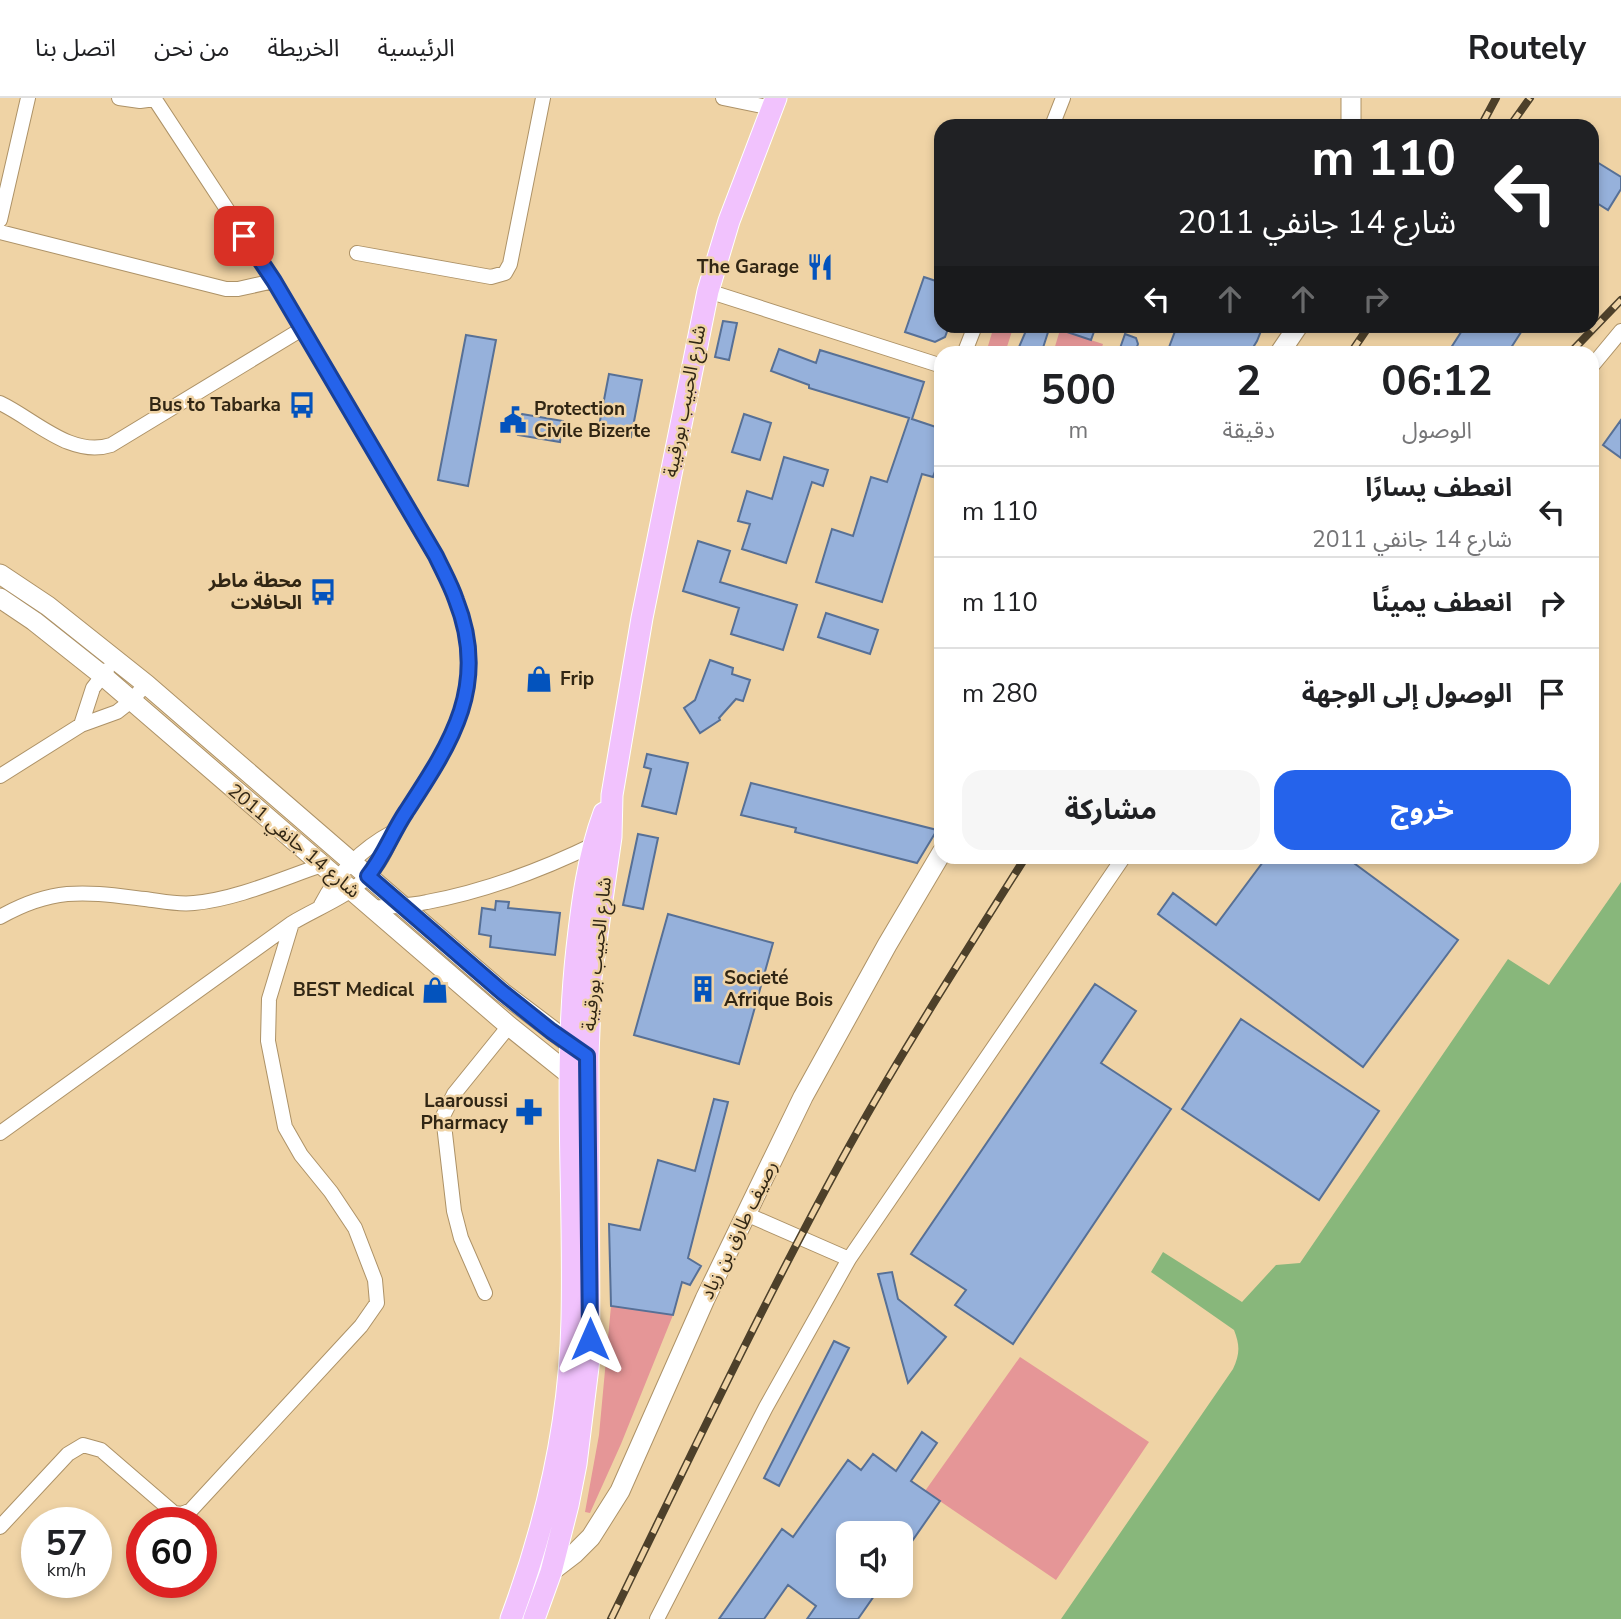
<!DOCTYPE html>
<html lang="ar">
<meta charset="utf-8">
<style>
body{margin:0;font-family:"Nunito Sans","Noto Sans Arabic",sans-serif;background:#f6f6f6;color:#202124;direction:rtl;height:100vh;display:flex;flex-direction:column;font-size:26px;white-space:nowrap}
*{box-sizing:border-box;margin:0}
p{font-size:23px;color:#757577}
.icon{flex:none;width:38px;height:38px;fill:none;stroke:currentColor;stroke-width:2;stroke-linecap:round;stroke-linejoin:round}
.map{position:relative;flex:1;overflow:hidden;direction:ltr}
.sheet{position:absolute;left:934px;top:248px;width:665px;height:518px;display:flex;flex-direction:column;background:#fff;border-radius:21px;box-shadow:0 4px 10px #0003;direction:rtl}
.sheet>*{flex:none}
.banner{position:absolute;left:934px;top:21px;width:665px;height:214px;border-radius:21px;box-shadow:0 4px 10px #0003;direction:rtl;background:#202124;color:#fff;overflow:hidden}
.tools{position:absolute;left:836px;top:1423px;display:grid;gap:14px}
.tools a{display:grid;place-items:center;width:77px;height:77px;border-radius:14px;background:#fff;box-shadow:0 4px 10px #0003;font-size:35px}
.speed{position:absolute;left:21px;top:1409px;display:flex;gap:14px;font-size:35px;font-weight:700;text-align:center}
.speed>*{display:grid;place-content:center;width:91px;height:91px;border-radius:50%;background:#fff;box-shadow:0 4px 10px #0003;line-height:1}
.speed small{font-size:18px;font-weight:400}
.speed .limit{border:10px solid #d22;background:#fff;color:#111}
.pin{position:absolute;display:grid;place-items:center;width:60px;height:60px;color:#fff;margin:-30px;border-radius:14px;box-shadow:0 4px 10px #0006}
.me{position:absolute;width:77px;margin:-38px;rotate:0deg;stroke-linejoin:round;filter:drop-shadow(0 0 5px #0008)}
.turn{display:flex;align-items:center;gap:24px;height:147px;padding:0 28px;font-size:32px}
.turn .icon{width:91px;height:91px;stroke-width:2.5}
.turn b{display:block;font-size:49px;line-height:60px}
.lanes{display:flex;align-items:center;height:66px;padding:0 28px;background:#0003;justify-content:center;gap:35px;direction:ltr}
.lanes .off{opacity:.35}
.eta{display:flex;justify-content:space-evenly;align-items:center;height:119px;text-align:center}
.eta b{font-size:42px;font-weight:700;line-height:49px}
.cta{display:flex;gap:14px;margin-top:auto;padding:14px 28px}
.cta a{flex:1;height:80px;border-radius:21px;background:#2563eb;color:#fff;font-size:28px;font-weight:700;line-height:80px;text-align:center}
.cta a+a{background:#f6f6f6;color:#202124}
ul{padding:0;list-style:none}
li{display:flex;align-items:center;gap:21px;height:91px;padding:0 28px;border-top:2px solid #e0e0e0}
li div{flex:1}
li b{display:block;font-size:26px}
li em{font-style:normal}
header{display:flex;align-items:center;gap:42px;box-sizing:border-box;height:98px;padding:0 35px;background:#fff;border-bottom:2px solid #e0e0e0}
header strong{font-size:33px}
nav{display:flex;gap:38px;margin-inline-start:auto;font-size:24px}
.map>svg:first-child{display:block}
.green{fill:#e59697}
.water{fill:#88b77b}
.building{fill:#96b1db;stroke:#577096;stroke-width:2}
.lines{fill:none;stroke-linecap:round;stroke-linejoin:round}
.street-casing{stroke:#ad9267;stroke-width:16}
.secondary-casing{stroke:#ad9267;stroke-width:21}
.primary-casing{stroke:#fff;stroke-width:23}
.street{stroke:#fff;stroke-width:14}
.secondary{stroke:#fff;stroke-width:19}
.primary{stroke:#f1c2fd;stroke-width:21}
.rail-casing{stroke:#4d402a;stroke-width:8}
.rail{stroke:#efd3a5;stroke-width:5;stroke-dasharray:16;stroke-linecap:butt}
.route-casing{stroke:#184099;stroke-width:18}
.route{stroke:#2563eb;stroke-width:12}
.labels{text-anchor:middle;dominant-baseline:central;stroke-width:5;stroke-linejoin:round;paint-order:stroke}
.poi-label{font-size:19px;font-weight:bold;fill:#312614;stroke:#efd3a5;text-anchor:end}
.street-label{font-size:19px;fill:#312614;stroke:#efd3a5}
</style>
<header>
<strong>Routely</strong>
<nav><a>الرئيسية</a><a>الخريطة</a><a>من نحن</a><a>اتصل بنا</a></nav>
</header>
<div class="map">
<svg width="1621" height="1521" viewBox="0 0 1621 1521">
<rect width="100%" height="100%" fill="#efd3a5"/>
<path class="green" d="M994,228L1013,230L1005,255H992L988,248Z
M1060,232L1103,246L1100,255H1053Z
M611,1208L673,1217L621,1346L590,1415L585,1414L599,1337Z
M1020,1259L1149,1344L1056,1482L925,1393Z"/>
<path class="water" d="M1621,784V1521H1061L1233,1271C1240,1256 1240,1247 1234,1232L1151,1174L1163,1154L1242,1204L1276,1167L1300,1165L1508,861L1549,887Z"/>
<path class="building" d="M1592,61L1621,79V91L1608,112L1592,102Z
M924,179L942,185V228H949L945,239L935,244L905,234Z
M723,223L737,225L729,262L715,259Z
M1028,228H1050L1041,256H1016Z
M1055,228H1096L1091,242L1055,230Z
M1177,228H1263L1257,243L1249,256H1176L1168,252Z
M1465,228H1525L1507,256H1447Z
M1125,236L1136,240L1138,246L1134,256H1118Z
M466,237L496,242L468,388L438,382Z
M779,251L816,265L820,252L924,284L912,321L942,331V353L933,379L922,376L882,504L816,484L832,431L853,438L871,379L887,384L909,320L809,290V287L771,273Z
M609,276L642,282L631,339L598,333Z
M522,316L563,323L560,344L518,337Z
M744,316L771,325L760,362L732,354Z
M1621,322V360L1603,347Z
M784,359L828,372L823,388L812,384L786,465L742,451L750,426L738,423L747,393L772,401Z
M698,443L730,453L720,484L797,507L783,552L731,536L739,510L683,493Z
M826,515L878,532L870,556L818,539Z
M710,562L733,570L732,576L750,582L743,603L736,601L719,620L720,622L700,635L684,610L695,602Z
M647,656L688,665L676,716L642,708L651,671L644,669Z
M751,685L937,732L917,765L795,734L796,730L741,717Z
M638,736L658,740L643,811L623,807Z
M1266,760H1347L1458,842L1363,969L1158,816L1173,795L1216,827Z
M496,803L509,804L508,810L560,815L555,857L490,849L491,838L479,836L482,810L495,812Z
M668,816L773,845L739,966L634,937Z
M1095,886L1136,913L1101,965L1171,1011L1013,1246L955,1207L966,1192L911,1156Z
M1241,921L1379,1013L1319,1102L1182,1011Z
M714,1001L728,1004L688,1160L701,1168L690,1187L682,1184L673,1217L611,1208L609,1126L640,1132L658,1062L695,1073Z
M892,1174L898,1201L946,1239L908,1285L878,1176Z
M834,1243L849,1250L779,1388L764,1380Z
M922,1334L937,1345L911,1383L940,1403L901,1459V1435H849V1488H881L858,1521H807L816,1508L788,1487L764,1521H719L782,1431L793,1439L848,1362L861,1372L873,1356L896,1373Z"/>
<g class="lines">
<defs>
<path id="street" d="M119,0L140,3L155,1
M723,0L772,10
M1052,28L1063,0
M0,122L28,0
M0,134L226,191H238L274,183
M357,155L491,179L505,175L510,166L543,0
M708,193L942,268
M964,256L975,228
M1592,268L1621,233
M0,305C34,321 71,360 111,347L302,231
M81,627L93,590L107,572
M0,678L81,627L117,614L131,603L146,586
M321,807C338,774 361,751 393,734
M373,810C391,808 410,808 427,804C486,793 544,771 597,745
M0,819C55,788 86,794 145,801C161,803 178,807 194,805C237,801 281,781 322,767
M0,1035L292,825C317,810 349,798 368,778C386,760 392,735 406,714C451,645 490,587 456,502C451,487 443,473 436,459L274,183L154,0
M746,1116L849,1161
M485,1195L461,1140L454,1113L443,1018L454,996L509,928
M0,1429L68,1356L83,1347L101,1352L174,1415L182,1416L191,1412L361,1228L377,1205L375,1182L355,1130L331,1094L301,1057L285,1029L268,943L269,901L292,825
M657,1521L766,1309L849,1161L1123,760"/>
<path id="secondary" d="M1351,28V0
M1279,256L1298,228
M0,476L48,508L146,586L502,894L581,954
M0,500L34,523L102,577L509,928L579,984
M544,1479L574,1456L591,1439L620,1393L705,1201L803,999L887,847L942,754"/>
<path id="primary" d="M511,1521C547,1424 570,1325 572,1221C575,1096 563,976 577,850C582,805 588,758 604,715
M534,1521L551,1474L568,1407L576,1366L589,1261L588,958L591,879L611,739L612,697L642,520L708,193L729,123L776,0"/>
</defs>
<use href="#street" class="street-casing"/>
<use href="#secondary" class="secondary-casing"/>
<use href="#primary" class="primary-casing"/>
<use href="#street" class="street"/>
<use href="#secondary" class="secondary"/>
<use href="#primary" class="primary"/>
<defs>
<path id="rail" d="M1481,28L1496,0
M1510,28L1530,0
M1350,256L1369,228
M1569,256L1621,202
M611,1521C686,1368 759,1213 841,1063C898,959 962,860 1025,760"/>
</defs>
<use href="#rail" class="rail-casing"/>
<use href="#rail" class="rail"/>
</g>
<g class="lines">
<defs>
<path id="route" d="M244,138L274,183L436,458C443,473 451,487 456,502C490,587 451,645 406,714C392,735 384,758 368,778L502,894L551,933L587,958L590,1241"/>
</defs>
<use href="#route" class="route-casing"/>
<use href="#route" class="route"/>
</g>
<defs>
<symbol id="restaurant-bare" viewBox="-9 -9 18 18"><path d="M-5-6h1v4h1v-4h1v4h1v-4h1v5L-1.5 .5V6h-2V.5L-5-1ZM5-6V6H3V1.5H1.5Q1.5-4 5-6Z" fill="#0353bd" stroke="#efd3a5" stroke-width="2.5" paint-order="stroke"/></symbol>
<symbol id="bus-bare" viewBox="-9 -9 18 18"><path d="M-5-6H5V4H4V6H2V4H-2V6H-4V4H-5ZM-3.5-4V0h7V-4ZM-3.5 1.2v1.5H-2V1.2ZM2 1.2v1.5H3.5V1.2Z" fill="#0353bd" stroke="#efd3a5" stroke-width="2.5" paint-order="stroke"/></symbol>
<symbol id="civic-bare" viewBox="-9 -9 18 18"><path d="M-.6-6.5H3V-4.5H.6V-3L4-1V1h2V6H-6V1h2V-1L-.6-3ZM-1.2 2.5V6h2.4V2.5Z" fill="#0353bd" stroke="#efd3a5" stroke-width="2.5" paint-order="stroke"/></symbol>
<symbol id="shop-bare" viewBox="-9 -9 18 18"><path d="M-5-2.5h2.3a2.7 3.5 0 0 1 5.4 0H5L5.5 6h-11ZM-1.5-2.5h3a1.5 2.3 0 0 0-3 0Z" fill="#0353bd" stroke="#efd3a5" stroke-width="2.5" paint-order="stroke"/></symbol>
<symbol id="building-bare" viewBox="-9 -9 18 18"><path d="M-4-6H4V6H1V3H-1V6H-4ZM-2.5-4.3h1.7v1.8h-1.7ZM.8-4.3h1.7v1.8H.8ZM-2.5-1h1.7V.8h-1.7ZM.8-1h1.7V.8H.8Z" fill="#0353bd" stroke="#efd3a5" stroke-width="2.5" paint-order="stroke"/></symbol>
<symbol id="pharmacy-bare" viewBox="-9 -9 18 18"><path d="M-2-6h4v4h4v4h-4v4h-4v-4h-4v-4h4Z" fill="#0353bd" stroke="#efd3a5" stroke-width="2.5" paint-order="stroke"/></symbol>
</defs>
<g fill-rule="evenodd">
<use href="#restaurant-bare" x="801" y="150" width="38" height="38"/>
<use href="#bus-bare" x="283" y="288" width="38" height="38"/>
<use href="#civic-bare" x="494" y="303" width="38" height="38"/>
<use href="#bus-bare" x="304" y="475" width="38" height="38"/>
<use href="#shop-bare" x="520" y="562" width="38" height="38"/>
<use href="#building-bare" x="684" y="872" width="38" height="38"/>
<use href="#shop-bare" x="416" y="873" width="38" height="38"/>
<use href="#pharmacy-bare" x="510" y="995" width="38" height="38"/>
</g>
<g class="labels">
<g class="poi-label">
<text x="799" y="169">The Garage</text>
<text x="281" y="307">Bus to Tabarka</text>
<text x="534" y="311" text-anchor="start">Protection<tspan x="534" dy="22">Civile Bizerte</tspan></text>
<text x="302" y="483">محطة ماطر<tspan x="302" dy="22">الحافلات</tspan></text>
<text x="560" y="581" text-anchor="start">Frip</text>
<text x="724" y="880" text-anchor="start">Societé<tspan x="724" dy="22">Afrique Bois</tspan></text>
<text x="414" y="892">BEST Medical</text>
<text x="508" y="1003">Laaroussi<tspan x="508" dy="22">Pharmacy</tspan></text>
</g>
<g class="street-label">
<text transform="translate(685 303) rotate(-79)">شارع الحبيب بورقيبة</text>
<text transform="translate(294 743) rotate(40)">شارع 14 جانفي 2011</text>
<text transform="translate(597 856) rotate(-84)">شارع الحبيب بورقيبة</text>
<text transform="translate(739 1132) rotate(-64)">رصيف طارق بن زياد</text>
</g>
</g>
</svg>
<div class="tools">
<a><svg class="icon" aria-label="sound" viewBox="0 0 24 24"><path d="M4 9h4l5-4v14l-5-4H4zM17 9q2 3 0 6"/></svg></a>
</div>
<div class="speed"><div>57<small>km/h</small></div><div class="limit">60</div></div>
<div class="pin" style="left:244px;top:138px;background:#d93025"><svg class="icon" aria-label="arrive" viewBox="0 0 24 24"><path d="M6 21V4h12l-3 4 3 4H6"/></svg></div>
<svg class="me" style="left:590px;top:1241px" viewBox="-20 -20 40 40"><path d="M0-17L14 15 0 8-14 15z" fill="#2563eb" stroke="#fff" stroke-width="4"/></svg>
<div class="banner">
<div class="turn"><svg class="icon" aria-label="left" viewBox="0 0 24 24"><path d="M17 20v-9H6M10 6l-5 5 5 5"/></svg><div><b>110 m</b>شارع 14 جانفي 2011</div></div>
<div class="lanes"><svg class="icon" aria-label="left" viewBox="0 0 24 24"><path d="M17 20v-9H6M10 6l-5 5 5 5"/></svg><svg class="icon off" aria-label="ahead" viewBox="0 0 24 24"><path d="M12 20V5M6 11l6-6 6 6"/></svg><svg class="icon off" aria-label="ahead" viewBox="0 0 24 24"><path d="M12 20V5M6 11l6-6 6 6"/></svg><svg class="icon off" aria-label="right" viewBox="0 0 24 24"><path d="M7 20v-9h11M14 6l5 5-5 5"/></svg></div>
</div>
<section class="sheet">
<div class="eta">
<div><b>06:12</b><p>الوصول</p></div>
<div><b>2</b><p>دقيقة</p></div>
<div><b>500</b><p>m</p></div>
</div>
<ul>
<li><svg class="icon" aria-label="left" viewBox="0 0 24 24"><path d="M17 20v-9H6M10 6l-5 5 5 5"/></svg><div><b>انعطف يسارًا</b><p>شارع 14 جانفي 2011</p></div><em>110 m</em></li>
<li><svg class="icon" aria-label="right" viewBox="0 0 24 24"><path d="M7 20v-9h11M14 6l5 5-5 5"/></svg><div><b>انعطف يمينًا</b></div><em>110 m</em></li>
<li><svg class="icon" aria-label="arrive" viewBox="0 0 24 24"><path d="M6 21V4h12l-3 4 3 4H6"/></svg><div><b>الوصول إلى الوجهة</b></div><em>280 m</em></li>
</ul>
<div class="cta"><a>خروج</a><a>مشاركة</a></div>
</section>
</div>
